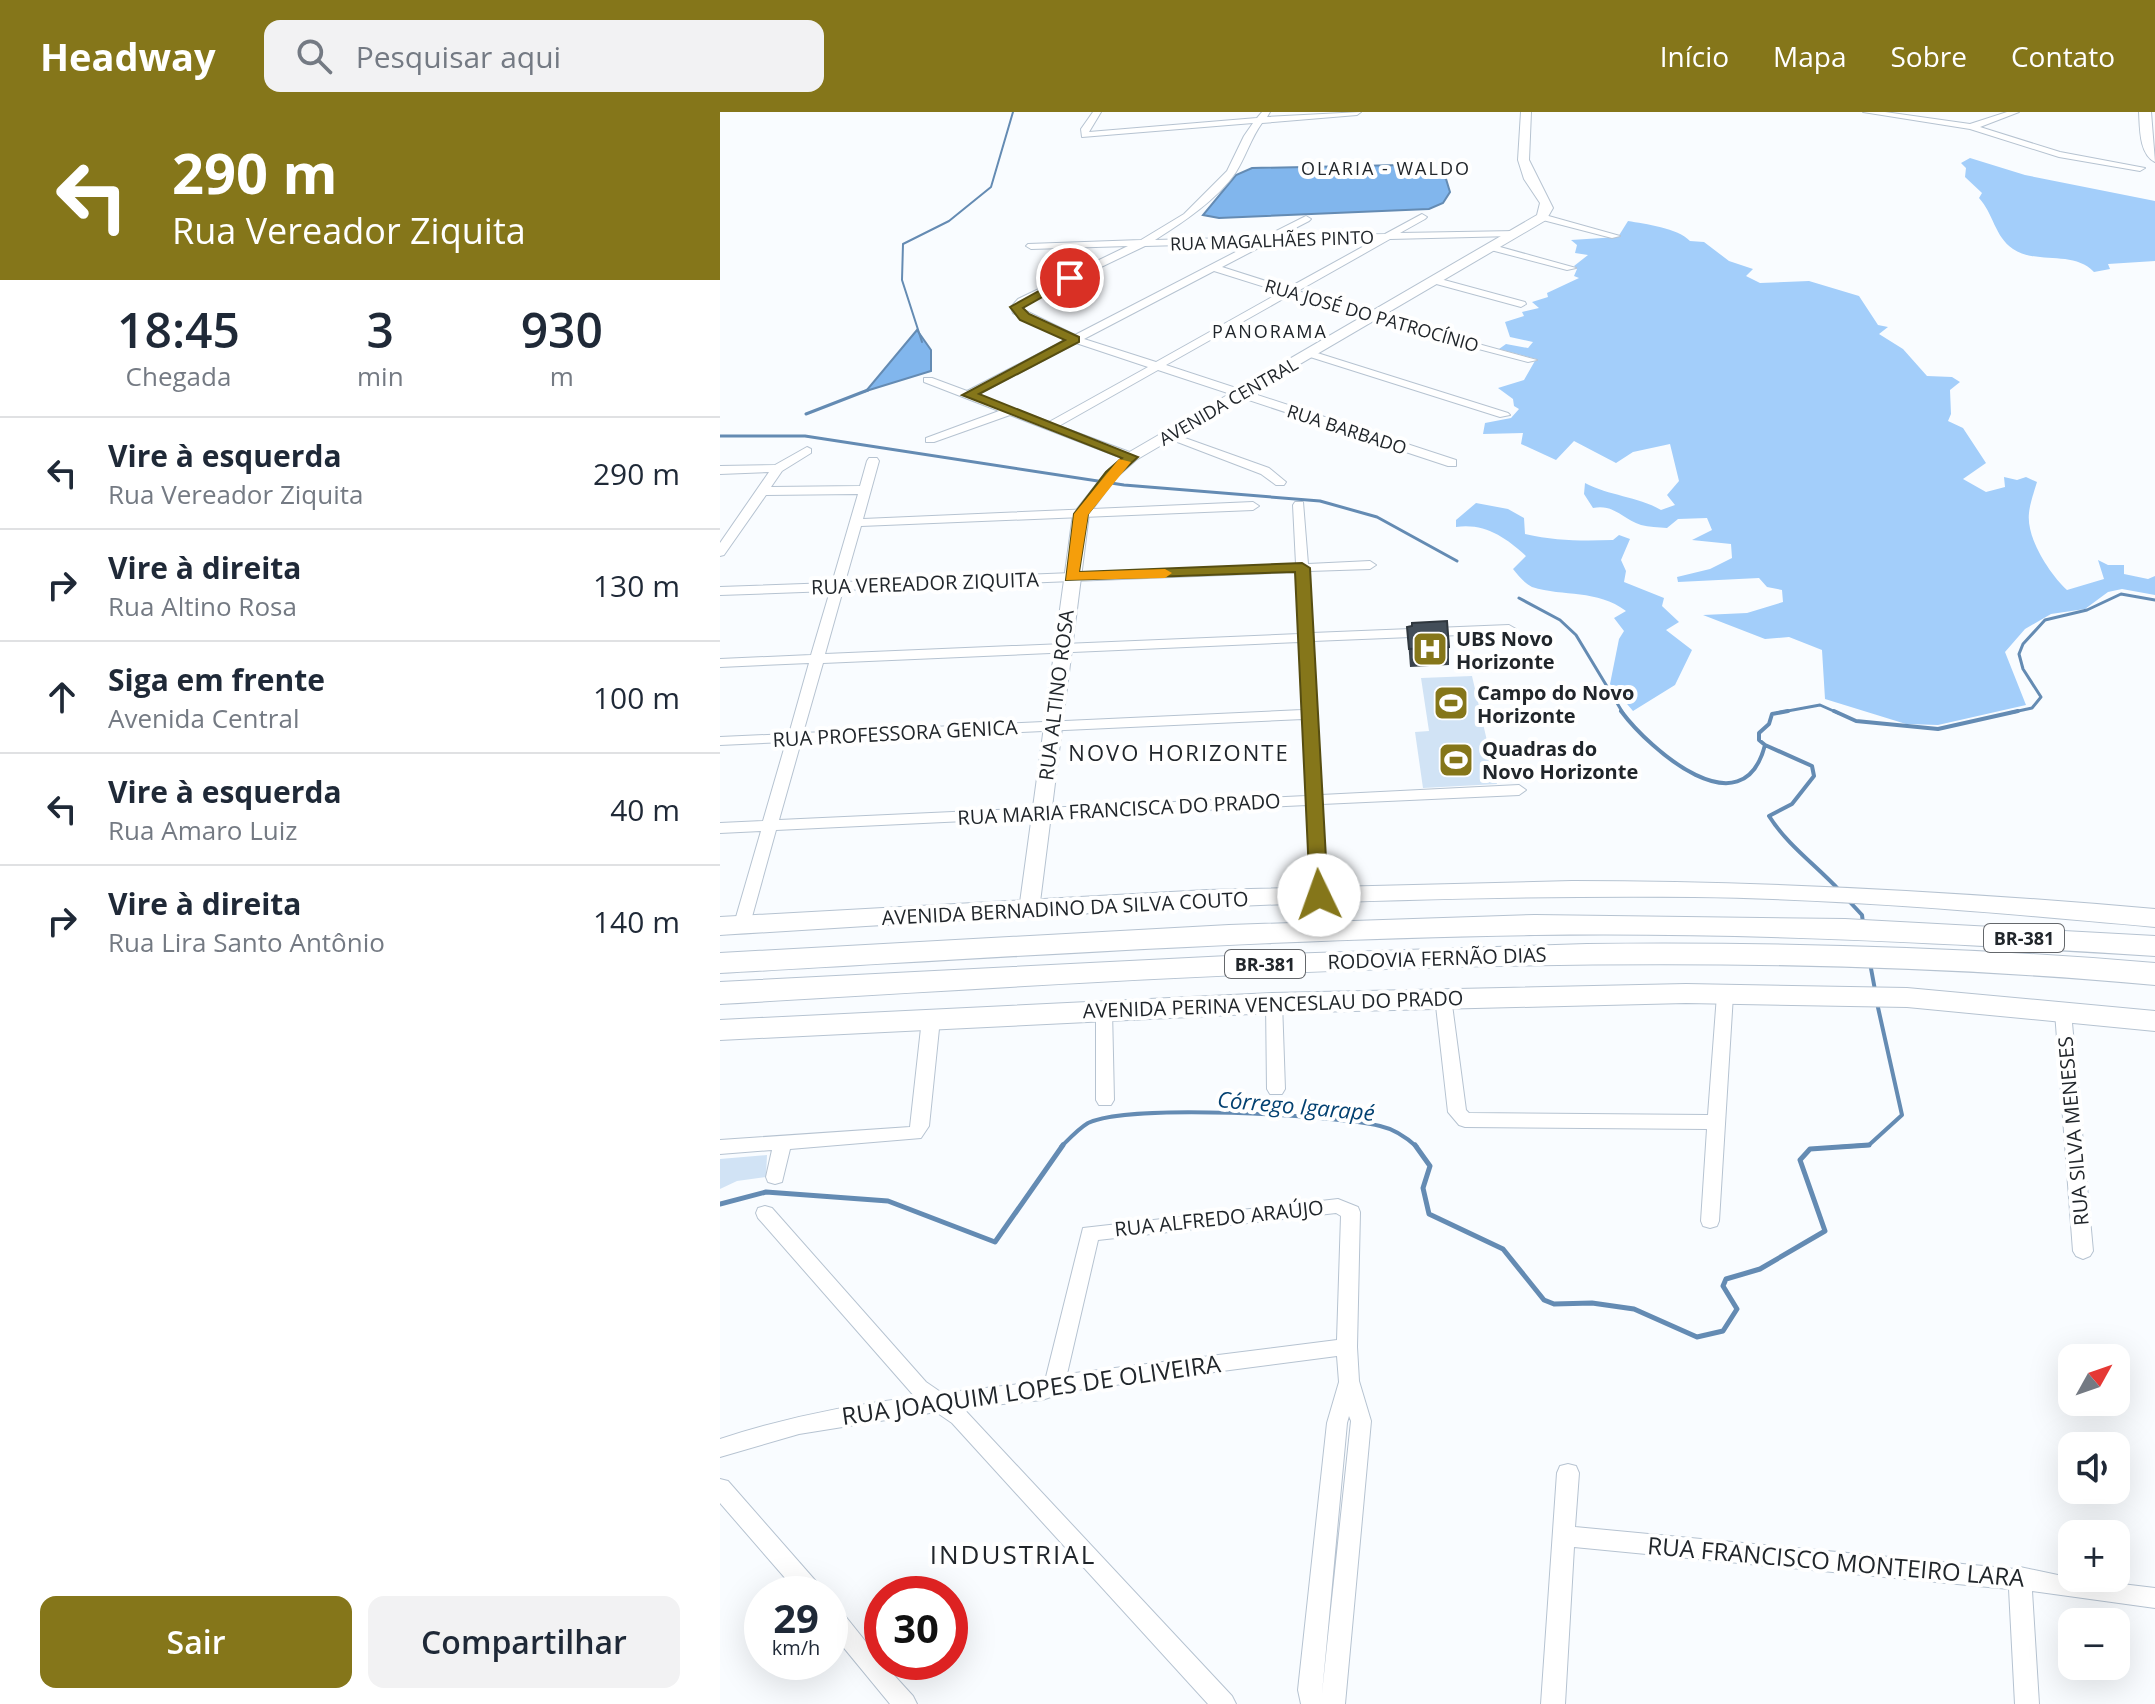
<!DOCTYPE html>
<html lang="pt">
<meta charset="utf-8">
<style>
body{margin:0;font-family:"Open Sans",sans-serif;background:#f2f2f3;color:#1f2937;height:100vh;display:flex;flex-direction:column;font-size:30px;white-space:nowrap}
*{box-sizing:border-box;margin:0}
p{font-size:26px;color:#747a83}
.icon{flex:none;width:44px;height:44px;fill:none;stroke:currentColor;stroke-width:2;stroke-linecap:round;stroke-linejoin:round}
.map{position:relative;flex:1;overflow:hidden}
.details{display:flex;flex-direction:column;background:#fff;width:720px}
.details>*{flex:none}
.banner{background:#85761a;color:#fff;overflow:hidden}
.needle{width:52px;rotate:50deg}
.tools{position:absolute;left:1338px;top:1232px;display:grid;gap:16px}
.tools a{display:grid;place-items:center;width:72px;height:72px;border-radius:16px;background:#fff;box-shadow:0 8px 32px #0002;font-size:40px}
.speed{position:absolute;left:24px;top:1464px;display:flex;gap:16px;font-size:40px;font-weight:700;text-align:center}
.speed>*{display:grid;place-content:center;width:104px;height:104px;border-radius:50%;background:#fff;box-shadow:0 8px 32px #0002;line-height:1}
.speed small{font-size:20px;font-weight:400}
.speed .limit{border:12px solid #d22;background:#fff;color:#111}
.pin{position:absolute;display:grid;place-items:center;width:68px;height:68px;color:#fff;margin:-34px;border:4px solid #fff;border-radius:50%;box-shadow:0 2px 8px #0007}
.me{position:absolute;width:88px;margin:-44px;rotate:357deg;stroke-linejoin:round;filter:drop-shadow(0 0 6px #0008)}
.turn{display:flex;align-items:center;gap:28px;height:168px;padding:0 40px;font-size:36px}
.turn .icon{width:104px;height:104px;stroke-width:2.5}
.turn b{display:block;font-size:56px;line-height:68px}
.eta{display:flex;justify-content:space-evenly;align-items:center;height:136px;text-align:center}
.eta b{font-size:48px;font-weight:600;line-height:56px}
.action{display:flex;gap:16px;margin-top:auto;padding:16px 40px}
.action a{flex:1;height:92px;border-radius:16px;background:#85761a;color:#fff;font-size:32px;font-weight:600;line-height:92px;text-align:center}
.action a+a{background:#f2f2f3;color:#1f2937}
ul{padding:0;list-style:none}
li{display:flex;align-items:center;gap:24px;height:112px;padding:0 40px;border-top:2px solid #e0e1e3}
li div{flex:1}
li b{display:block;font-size:30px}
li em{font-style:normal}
header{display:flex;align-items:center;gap:48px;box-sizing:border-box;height:112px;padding:0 40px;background:#85761a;color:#fff}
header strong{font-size:38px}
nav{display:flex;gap:44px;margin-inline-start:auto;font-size:28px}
.search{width:560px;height:72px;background:#f2f2f3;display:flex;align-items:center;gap:20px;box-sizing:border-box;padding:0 28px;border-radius:16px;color:#747a83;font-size:30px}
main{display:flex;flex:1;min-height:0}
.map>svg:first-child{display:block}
.green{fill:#d1e3f5}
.forest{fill:#a3cefa}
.water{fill:#81b6ed;stroke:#648bb3;stroke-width:2}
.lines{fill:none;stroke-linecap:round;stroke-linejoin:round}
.stream-far3{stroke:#648bb3;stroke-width:2}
.stream-far2{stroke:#648bb3;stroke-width:3}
.stream-far1{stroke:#648bb3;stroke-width:4}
.stream{stroke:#648bb3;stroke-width:5}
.minor-casing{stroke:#b6c3d1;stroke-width:2}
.tertiary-casing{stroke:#b6c3d1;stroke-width:2}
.secondary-casing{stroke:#b6c3d1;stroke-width:2}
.primary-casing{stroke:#b6c3d1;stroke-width:2}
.motorway-casing{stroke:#b6c3d1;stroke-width:2}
.minor{fill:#fff;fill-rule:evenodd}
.tertiary{fill:#fff;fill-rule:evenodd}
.secondary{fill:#fff;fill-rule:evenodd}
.primary{fill:#fff;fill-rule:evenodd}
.motorway{fill:#fff;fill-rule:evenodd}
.wall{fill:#3a434d}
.building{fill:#434e59;stroke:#2f373e;stroke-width:2}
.route{fill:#85761a;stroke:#564d11;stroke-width:2}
.slow{fill:#f59e0b}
.labels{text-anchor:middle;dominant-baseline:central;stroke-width:8;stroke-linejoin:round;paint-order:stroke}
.far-neighbourhood-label{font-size:18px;letter-spacing:2px;fill:#21262b;stroke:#fff}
.far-street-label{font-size:18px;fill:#21262b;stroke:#fff}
.shield{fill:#fff;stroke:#64676b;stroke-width:2}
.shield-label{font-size:18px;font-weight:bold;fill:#21262b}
.street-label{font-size:20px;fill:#21262b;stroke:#fff}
.poi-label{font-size:20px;font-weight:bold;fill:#21262b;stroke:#fff;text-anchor:start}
.neighbourhood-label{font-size:22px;letter-spacing:2px;fill:#21262b;stroke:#fff}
.water-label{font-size:22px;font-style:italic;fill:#034171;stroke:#fff}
.near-street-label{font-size:24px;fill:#21262b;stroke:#fff}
.near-neighbourhood-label{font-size:26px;letter-spacing:2px;fill:#21262b;stroke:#fff}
</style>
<header>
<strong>Headway</strong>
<div class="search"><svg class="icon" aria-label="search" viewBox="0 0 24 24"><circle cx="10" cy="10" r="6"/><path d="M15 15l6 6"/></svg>Pesquisar aqui</div>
<nav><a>Início</a><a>Mapa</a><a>Sobre</a><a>Contato</a></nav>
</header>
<main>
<section class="details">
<div class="banner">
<div class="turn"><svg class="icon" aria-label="left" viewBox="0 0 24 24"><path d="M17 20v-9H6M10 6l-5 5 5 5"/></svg><div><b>290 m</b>Rua Vereador Ziquita</div></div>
</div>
<div class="eta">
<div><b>18:45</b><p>Chegada</p></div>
<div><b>3</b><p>min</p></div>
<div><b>930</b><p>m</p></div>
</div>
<ul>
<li><svg class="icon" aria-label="left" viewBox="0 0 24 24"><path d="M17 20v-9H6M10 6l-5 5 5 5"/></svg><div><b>Vire à esquerda</b><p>Rua Vereador Ziquita</p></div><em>290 m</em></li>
<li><svg class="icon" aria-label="right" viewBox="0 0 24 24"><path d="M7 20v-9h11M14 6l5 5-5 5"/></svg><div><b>Vire à direita</b><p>Rua Altino Rosa</p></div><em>130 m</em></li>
<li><svg class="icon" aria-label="ahead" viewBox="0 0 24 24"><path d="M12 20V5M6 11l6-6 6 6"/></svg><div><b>Siga em frente</b><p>Avenida Central</p></div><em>100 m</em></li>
<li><svg class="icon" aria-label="left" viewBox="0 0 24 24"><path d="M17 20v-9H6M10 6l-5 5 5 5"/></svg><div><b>Vire à esquerda</b><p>Rua Amaro Luiz</p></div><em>40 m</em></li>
<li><svg class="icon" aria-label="right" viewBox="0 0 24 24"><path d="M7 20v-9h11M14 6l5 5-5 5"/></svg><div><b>Vire à direita</b><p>Rua Lira Santo Antônio</p></div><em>140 m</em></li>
</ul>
<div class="action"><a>Sair</a><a>Compartilhar</a></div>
</section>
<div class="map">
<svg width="1435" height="1592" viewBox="0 0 1435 1592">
<rect width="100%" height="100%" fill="#f9fcff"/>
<path class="green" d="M752,564L777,672L703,676L695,620L709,619L701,566Z
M47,1043L46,1065L17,1069L0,1077V1047Z"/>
<path class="forest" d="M1250,46L1305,63L1435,89V149L1388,152L1390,157L1374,160C1353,138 1317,153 1293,137C1275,125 1273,101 1259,86L1262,81L1245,65L1246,56L1241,51Z
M908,109C925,112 958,116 970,129L984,130L1009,149L1033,157L1026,164L1040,171L1089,169L1139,184L1158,213L1168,215L1159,222L1183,237L1207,264L1232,265L1240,270L1230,278L1231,302L1228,309L1243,316L1266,351L1243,367L1266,380L1285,375L1284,365L1297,368L1306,365L1317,370C1314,380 1310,391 1309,401C1306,426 1330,462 1347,478L1384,467L1378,448L1388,453H1404V462L1428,467L1435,464V483L1402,477L1388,480L1365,497L1331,502L1305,517L1285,540L1306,593L1218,613L1186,612L1105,587L1102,538L1069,525L1045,527L983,503L1027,501L1063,490L1062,478L1047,475L1039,466L958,470L957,465L990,457L1012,446L1011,432L972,428L992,418L987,406L958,407L947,416C938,415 929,415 921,413C902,407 895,392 873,396L864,382L865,371C889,384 917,384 941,398L955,393L947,383L959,369L950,332L913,340L896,351L854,329L836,348L801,332L803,321L763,322L765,311L791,306L799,297L794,294L793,287L778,276L804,268L816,247L779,237L786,232L808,236L813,230L790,225L785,210L804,204L802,200L819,196L812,190L828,185L827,181L859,166L854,164L857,157L854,154L868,143L855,141L857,133L851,128L898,125Z
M756,391L788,397L804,406L805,422C836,429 862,429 893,428L899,423L910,427L901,448L906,459L904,470L944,486L942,494L959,510L946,518L972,538L955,573L913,599L890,572L899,527L904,519L894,506L906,499C877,477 844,485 812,475C805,472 798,463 793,457L806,444C785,425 765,411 736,415V408Z"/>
<path class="water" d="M683,53L712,58L726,67L730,80L723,91L709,97L499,106L483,103L516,63L532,56Z
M197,218L211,238V259L146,279Z"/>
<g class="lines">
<path class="stream-far3" d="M202,230L182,168L183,132L229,109L271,75L293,0"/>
<path class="stream-far2" d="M86,302L148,278
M0,324H85L404,373L600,389L657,405L737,449
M799,486L840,508L856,523L903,601
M1057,601L1100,593L1118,601
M1289,601L1312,596L1321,585L1303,557L1299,542L1303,532L1325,508L1367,498L1401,482L1435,488"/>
<path class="stream-far1" d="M901,599C930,638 1023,719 1045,633L1039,628V621L1049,612L1052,602L1068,599
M1114,599L1136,609L1218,617L1298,599
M1045,633L1092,654L1094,664L1072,692L1049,704C1068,734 1096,753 1120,779
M1129,789L1142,803L1143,811
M1150,851L1155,878
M341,1035C349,1027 358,1017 368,1011C409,991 612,1003 660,1014C674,1017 686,1025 697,1035
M1119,1035L1149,1033L1182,1003L1157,891"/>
<path class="stream" d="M695,1033L710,1054L703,1076L709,1102L783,1137L824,1188L834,1192L872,1191L914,1197L977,1225L1003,1219L1017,1197L1003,1174L1006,1167L1040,1157L1105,1119L1080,1048L1090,1037L1149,1033
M0,1092L46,1080L168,1089L275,1130L343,1033"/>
<defs>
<path id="minor" d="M373,0H381L369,20L537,6L542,0H550L547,5L641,0L637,3L542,11C531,26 526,44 516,60C498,87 462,111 435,128L544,125L586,104L591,107L589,109L560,124L665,122L702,102L707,105L705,107L680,121L796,119V123L793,124L670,127L578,179L656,204L817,248L808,250L648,208L570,183L446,253L736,348V354H728L438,258L339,314L415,342V348H407L290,303L214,330H206V326L279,299L204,270V266H212L247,279L347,227L293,201L291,195L298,187L408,134L311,137L306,134L308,132L421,128L464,102L507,59L524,24L533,11L362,25L361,17ZM655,128L568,176L502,155L548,131ZM533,131L355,223L302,197L306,191L425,134ZM494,159L561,180L436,250L364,227ZM356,231L428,255L329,310L257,283Z
M1143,0H1165L1250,12L1287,0H1299L1260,15L1340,40L1425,56L1420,59L1339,45L1250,17Z
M819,103H825L900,124L892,126L819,107Z
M767,133H773L856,156L847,158L767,137Z
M713,165L805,190L806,192L801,195L709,170L708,168Z
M591,239L788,301L790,303L780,305L587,244V240Z
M451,321L549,356L566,370L564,373H556L541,362L447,326L445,324Z
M87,335L91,337V341L62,359L51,375L140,374L147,349L149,346H157L159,349L143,407L533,390L539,394L533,398L141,414L125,470L576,452L573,393L575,390H583L588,452L650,449L656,453L650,457L589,459L592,521L789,513L796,517L789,521L593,529L601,683L799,673L806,678L799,683L602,692L607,783L599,788L591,783L587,693L56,718L30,812L28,816H16L14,812L41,719L0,721V711L43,709L66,630L0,633V625L69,622L89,551L0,555V547L91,543L110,479L0,483V475L112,471L138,382L46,383L4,443L0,444V431L49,360L0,362V354L55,353ZM576,460L579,522L105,542L123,478ZM579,530L582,598L83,621L103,551ZM583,607L586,684L59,708L81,630Z
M1005,877L1013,883L999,1109L997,1114L990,1116L983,1114L981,1109L987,1017L745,1015L739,1013L728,1000L715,885L717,881H729L731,885L746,998L749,1001L988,1003L997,883Z
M554,884L562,890L565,977L562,982H550L547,977L546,890Z
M384,892L390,894L392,898L394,988L391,993H379L376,988V898L378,894Z
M1343,894L1349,896L1351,900L1373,1139L1370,1144L1363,1147L1356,1144L1353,1139L1335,900L1337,896Z
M211,901L217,903L220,907L209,1014L201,1026L70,1037L62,1070L55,1072L48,1070L46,1065L52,1038L0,1042V1028L190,1015L202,907L205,903Z
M618,1087L638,1095L640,1100L637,1235L639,1269L651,1309L625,1592H581L578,1578L607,1311L619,1270L617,1244L349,1279L322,1288L243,1296L512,1584L516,1592H488L232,1311L216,1300L79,1322L0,1345V1327C64,1306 128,1293 195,1285L38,1106L36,1101L38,1096L45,1094L52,1096L206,1270L222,1281L325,1269L363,1116ZM616,1101L621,1104L617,1228L347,1262L378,1128ZM629,1304L631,1309L602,1581L627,1311Z
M848,1352L856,1354L859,1361L855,1415L1295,1457L1300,1455L1352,1466L1435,1476V1496L1312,1479L1319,1592H1295L1289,1477L854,1435L845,1592H821L837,1361L840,1354Z
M0,1367L8,1369L101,1475L104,1482H79L0,1391Z
M110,1492L118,1495L162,1550L193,1584L197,1592H170L110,1519Z"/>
<path id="tertiary" d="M801,0H811L809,48L833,96L826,108L416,348L396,366L369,402L319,798L309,805L302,803L299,798L353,402L386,360L406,342L817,103L820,91L804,67L798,48Z"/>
<path id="secondary" d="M1419,0H1431L1435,50C1419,42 1420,16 1419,0Z"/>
<path id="primary" d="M852,769C1047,769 1241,780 1435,797V815C1282,801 1128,787 974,785C649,782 324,803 0,823V805L487,778Z
M966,872L1187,876L1435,899V919L1187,895L966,891L552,901L0,928V908L552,881Z"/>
<path id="motorway" d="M815,803L1125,807L1435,824V844C1228,831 1022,820 815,823C543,827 271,846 0,861V841L509,813Z
M867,832C1057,830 1246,835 1435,851V873C958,829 477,864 0,892V870L508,844Z"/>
</defs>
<use href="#minor" class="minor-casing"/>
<use href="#tertiary" class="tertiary-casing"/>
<use href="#secondary" class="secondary-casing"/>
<use href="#primary" class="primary-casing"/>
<use href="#motorway" class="motorway-casing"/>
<use href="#minor" class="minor"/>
<use href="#tertiary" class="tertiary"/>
<use href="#secondary" class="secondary"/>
<use href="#primary" class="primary"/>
<use href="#motorway" class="motorway"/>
</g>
<path class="wall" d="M687,515L729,535V553L690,555Z"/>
<path class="building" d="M727,509L729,535L689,537L687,515L692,514V511Z"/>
<path class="route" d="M346,164L356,166L303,196L309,202L359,225V230L259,282L418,345L396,365L368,402L359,460L582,451L590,456L608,783L605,788H593L590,783L575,460L346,468L354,402L386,360L402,346L242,283L345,228L300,208L290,195Z"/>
<path class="slow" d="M399,347L411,350L368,403L359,460L445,457L452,461L445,466L346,468L354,402Z"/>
<defs>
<symbol id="hospital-square" viewBox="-11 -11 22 22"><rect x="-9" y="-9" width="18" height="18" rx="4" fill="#85761a" stroke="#fff"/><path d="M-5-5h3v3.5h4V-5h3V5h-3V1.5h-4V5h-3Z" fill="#fff"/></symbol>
<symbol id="stadium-square" viewBox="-11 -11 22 22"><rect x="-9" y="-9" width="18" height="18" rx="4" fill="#85761a" stroke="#fff"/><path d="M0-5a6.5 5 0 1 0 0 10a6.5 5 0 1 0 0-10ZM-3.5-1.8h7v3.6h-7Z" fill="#fff"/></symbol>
</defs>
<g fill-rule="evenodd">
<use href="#hospital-square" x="690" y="517" width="40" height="40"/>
<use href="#stadium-square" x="711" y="571" width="40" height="40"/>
<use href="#stadium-square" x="716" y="628" width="40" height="40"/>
</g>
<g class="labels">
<g class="far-neighbourhood-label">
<text x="666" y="56">OLARIA - WALDO</text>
<text x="550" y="219">PANORAMA</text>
</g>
<g class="far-street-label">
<text transform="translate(552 128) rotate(-2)">RUA MAGALHÃES PINTO</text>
<text transform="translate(652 203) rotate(16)">RUA JOSÉ DO PATROCÍNIO</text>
<text transform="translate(508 289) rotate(-30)">AVENIDA CENTRAL</text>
<text transform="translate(627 317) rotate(18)">RUA BARBADO</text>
</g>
<g class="shield">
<rect x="1264" y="812" width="80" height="28" rx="6"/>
<rect x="505" y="838" width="80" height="28" rx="6"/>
</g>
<g class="shield-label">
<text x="1304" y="826">BR-381</text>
<text x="545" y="852">BR-381</text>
</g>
<g class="street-label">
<text transform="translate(205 471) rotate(-2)">RUA VEREADOR ZIQUITA</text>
<text transform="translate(336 583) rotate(-83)">RUA ALTINO ROSA</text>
<text transform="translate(175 621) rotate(-3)">RUA PROFESSORA GENICA</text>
<text transform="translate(399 697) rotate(-3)">RUA MARIA FRANCISCA DO PRADO</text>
<text transform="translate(345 796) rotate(-3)">AVENIDA BERNADINO DA SILVA COUTO</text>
<text transform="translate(717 846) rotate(-2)">RODOVIA FERNÃO DIAS</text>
<text transform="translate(553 892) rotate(-2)">AVENIDA PERINA VENCESLAU DO PRADO</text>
<text transform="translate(1353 1019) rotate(-95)">RUA SILVA MENESES</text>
<text transform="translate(499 1106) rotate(-6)">RUA ALFREDO ARAÚJO</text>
</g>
<g class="poi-label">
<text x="736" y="526">UBS Novo<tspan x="736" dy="23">Horizonte</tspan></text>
<text x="757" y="580">Campo do Novo<tspan x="757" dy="23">Horizonte</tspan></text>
<text x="762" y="636">Quadras do<tspan x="762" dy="23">Novo Horizonte</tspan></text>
</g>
<g class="neighbourhood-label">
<text x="459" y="640">NOVO HORIZONTE</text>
</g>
<g class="water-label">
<text transform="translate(576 993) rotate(5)">Córrego Igarapé</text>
</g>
<g class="near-street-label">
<text transform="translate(311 1277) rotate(-8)">RUA JOAQUIM LOPES DE OLIVEIRA</text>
<text transform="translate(1116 1449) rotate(5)">RUA FRANCISCO MONTEIRO LARA</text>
</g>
<g class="near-neighbourhood-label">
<text x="293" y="1442">INDUSTRIAL</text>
</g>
</g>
</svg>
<div class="tools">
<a><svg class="needle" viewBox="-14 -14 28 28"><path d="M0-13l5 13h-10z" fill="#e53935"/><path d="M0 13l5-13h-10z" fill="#747a83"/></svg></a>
<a><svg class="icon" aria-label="sound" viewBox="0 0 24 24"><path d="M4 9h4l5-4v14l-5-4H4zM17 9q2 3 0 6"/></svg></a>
<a>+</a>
<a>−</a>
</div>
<div class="speed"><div>29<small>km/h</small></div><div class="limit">30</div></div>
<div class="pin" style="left:350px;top:166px;background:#d93025"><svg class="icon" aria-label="arrive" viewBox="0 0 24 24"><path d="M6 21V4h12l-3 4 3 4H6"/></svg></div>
<svg class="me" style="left:599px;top:783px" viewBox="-20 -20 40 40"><circle r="19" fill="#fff"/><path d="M0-13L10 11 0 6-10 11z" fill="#85761a"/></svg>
</div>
</main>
